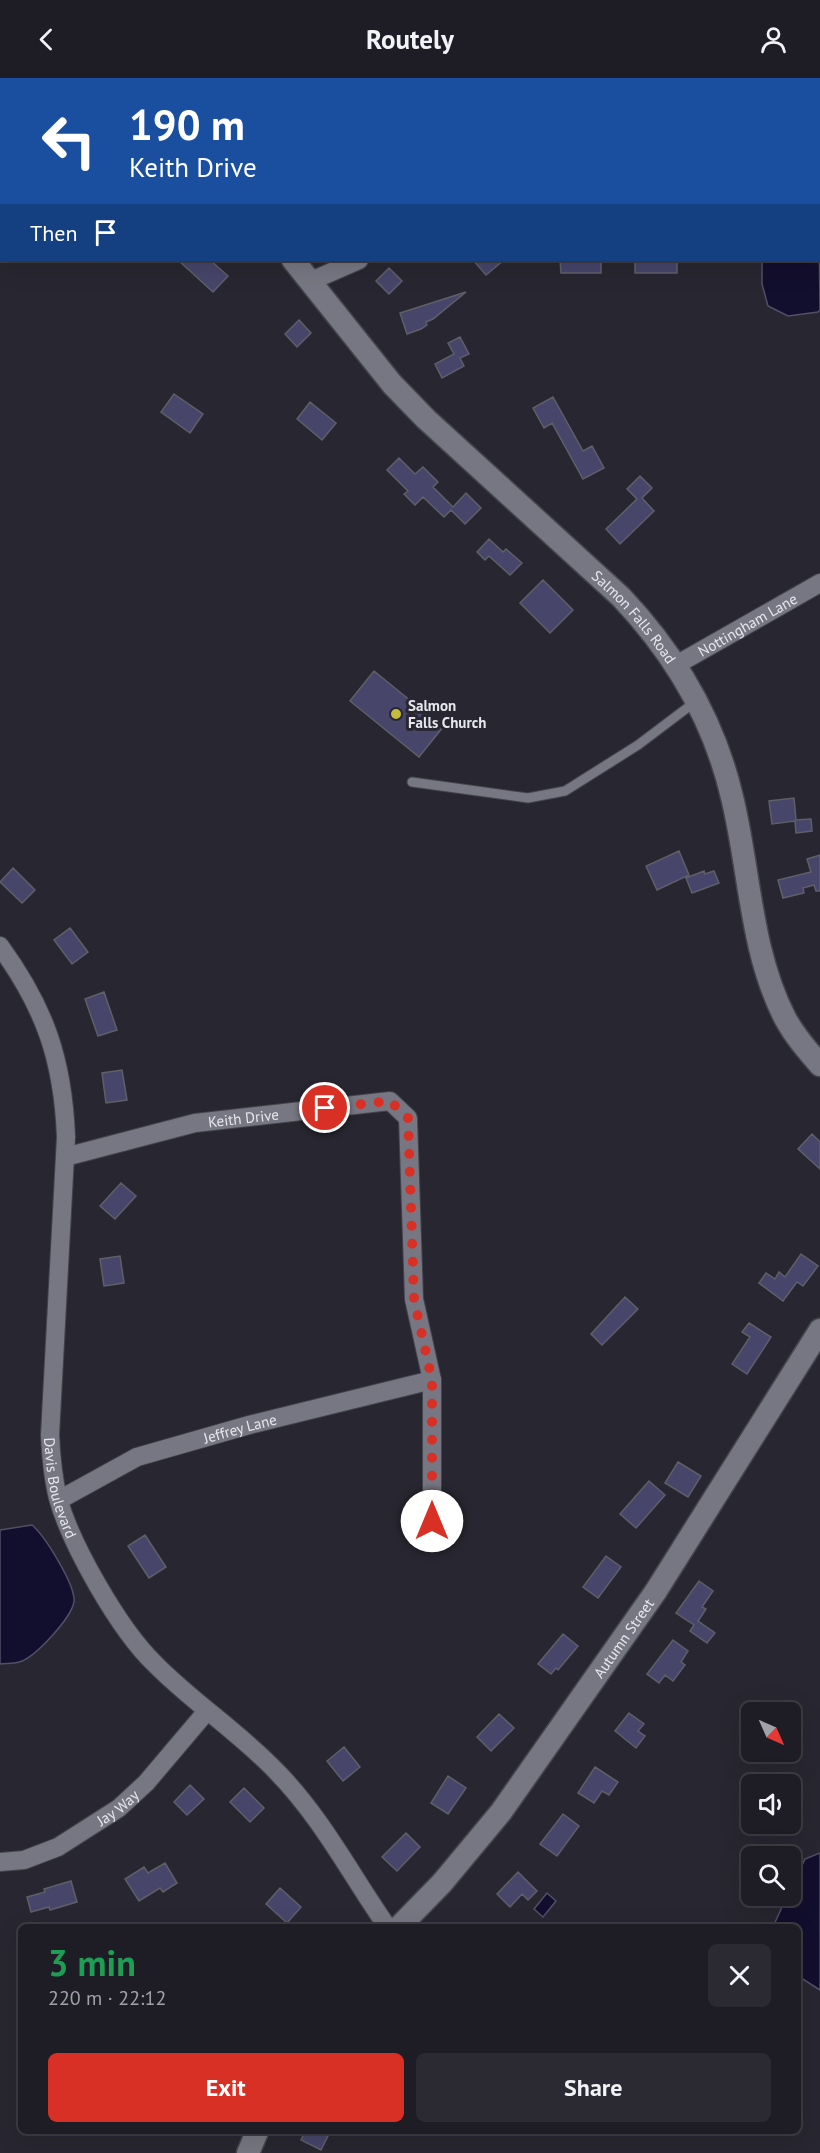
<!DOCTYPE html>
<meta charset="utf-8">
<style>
body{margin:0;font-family:"PT Sans",sans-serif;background:#2b2a32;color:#f1f3f6;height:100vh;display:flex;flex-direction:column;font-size:22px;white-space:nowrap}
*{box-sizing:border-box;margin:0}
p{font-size:20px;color:#a1a2a7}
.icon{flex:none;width:33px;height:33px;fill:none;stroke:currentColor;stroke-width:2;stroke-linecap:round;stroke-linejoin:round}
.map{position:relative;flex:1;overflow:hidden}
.side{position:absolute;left:18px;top:1846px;width:783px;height:210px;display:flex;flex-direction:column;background:#1e1d25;border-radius:9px;box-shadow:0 6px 24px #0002,0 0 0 2px #3c3b42}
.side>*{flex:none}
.guide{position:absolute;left:0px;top:0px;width:820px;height:183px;box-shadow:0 6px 24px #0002,0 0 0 2px #3c3b42;background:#1a4fa0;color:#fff;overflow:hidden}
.needle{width:39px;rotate:135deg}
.controls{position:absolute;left:741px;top:1624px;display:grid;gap:12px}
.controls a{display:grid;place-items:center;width:60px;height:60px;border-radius:9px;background:#1e1d25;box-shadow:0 6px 24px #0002,0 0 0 2px #3c3b42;font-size:30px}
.pin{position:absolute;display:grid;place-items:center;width:51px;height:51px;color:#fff;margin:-26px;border:3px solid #fff;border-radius:50%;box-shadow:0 2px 6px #0007}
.me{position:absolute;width:66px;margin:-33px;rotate:0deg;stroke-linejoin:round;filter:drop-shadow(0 0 4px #0008)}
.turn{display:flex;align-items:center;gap:21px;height:126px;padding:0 30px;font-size:27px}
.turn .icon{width:78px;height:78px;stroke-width:2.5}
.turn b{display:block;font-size:42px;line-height:51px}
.then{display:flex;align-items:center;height:57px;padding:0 30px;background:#0003;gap:12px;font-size:22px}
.round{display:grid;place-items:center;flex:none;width:63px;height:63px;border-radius:9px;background:#2b2a32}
.summary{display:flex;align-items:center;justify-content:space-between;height:102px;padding:0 30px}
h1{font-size:36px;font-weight:800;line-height:45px;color:#1e9e55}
.action{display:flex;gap:12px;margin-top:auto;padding:12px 30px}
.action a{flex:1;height:69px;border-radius:9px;background:#d93025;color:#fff;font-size:24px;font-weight:800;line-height:69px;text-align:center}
.action a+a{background:#2b2a32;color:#f1f3f6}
header{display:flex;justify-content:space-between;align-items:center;height:78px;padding:0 30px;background:#1e1d25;font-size:27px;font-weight:800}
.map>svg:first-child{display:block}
.water{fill:#120e2d;stroke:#524f67;stroke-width:1.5}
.building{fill:#474569;stroke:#5f5f6a;stroke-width:1.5}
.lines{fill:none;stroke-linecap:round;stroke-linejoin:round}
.service-casing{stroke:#43444c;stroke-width:11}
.minor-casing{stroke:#43444c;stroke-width:20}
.tertiary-casing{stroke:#43444c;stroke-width:25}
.service{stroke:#777783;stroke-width:9}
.minor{stroke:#777783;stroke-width:18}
.tertiary{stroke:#777783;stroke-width:22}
.route{stroke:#d93025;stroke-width:10;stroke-dasharray:0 18}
.poi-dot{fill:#c5bc3d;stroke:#282731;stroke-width:2}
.labels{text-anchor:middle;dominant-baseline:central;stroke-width:6;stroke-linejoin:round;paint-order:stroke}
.street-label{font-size:15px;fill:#e6e7ed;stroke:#282731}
.poi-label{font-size:15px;font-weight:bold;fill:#e6e7ed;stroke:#282731;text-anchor:start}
</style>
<header><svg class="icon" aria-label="back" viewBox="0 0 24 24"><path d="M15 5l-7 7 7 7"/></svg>Routely<svg class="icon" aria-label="person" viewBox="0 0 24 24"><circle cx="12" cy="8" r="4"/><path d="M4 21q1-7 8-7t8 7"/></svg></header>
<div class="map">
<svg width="820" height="2075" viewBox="0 0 820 2075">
<rect width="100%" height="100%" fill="#282731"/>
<path class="water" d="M819,153L820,232L818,234L788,238L768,228L762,206V182H819Z
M32,1447C45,1458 76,1508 74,1524C71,1540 35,1580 19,1584C13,1586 6,1585 0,1586V1452Z
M820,1775V1912L798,1898V1850L773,1849L787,1818H790L791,1811L805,1781Z
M547,1815L556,1823L543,1839L534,1831Z"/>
<path class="building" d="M178,182H210L228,198L213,214Z
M473,182H504L486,197Z
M560,182H601V195H561Z
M635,182H677V195H635Z
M389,190L402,203L389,216L376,203Z
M466,214L433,241L426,244L427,247L421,251L407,256L400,235Z
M299,242L311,255L297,269L285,256Z
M460,259L469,276L460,280L464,288L442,300L435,286L454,276L448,265Z
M174,316L203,336L190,355L161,334Z
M553,319L583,373L592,368L604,390L583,401L552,345L544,350L533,330Z
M310,324L336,345L322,362L297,341Z
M399,380L415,396L423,389L438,404L433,409L453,429L466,415L481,430L465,446L451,432L444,439L423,419L415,427L404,416L408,413L387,392Z
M640,398L652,410L642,420L654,433L620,466L606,451L637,421L627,411Z
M489,461L503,474L506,471L522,485L510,497L489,478L485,482L477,474Z
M543,502L573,532L550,555L520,525Z
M374,593L443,649L419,679L350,623Z
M794,720L796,742L811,741L812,753L796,755L795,743L772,746L769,723Z
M679,773L689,797L657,812L646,788Z
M820,777V813H816L814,807L803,810L804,815L783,820L778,802L811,794L807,781Z
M13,790L35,812L22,825L0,804Z
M704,793L705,796L714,793L719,805L692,815L686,800Z
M70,850L88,874L72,886L54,862Z
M104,914L117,952L98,958L85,921Z
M122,992L127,1022L106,1025L102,995Z
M812,1056L820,1064V1091L798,1071Z
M121,1105L136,1118L115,1141L100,1128Z
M801,1176L818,1188L803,1208L797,1204L783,1223L759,1205L766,1195L775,1201L779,1194L785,1199Z
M120,1178L124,1205L104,1208L100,1181Z
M625,1219L638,1231L602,1267L591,1256Z
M749,1245L771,1259L747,1296L732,1286L750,1259L742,1254Z
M678,1384L701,1398L688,1419L665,1405Z
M649,1403L665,1417L636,1450L620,1436Z
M145,1457L166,1489L149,1500L128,1468Z
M606,1478L621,1489L598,1520L583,1509Z
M699,1503L713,1513L702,1529L706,1531L698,1543L715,1555L707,1565L690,1553L694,1547L676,1535Z
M563,1556L578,1568L558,1592L556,1590L551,1596L538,1586Z
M673,1562L688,1573L681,1584L685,1587L673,1603L665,1597L659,1605L647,1596Z
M629,1635L644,1646L638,1653L645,1658L636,1670L615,1653Z
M499,1636L514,1650L491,1673L477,1659Z
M344,1669L360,1689L343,1703L327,1683Z
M595,1689L618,1704L609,1717L602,1713L594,1725L578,1715Z
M448,1698L466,1710L448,1736L431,1725Z
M190,1707L204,1721L187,1737L174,1724Z
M244,1710L264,1730L250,1744L230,1724Z
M563,1736L579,1748L557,1778L540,1766Z
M406,1755L420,1769L397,1793L382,1779Z
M165,1785L177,1805L163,1814L160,1810L139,1823L125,1801L144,1789L148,1795Z
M518,1794L537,1813L528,1822L522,1816L510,1829L497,1816Z
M71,1803L77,1824L50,1832L49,1829L31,1834L27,1819L45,1814L44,1811Z
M280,1810L301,1829L287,1845L266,1826Z
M305,2054H330L321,2072L301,2062Z"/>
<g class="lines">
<defs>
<path id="service" d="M412,704L528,720L565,713L638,667L695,624"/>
<g id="minor">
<path d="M428,2L429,0"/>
<path d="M819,109H820"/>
<path d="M311,203L359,182"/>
<path id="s1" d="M676,587L820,505"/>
<path id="s2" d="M0,868C45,930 63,982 66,1059L50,1357C51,1378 53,1400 58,1420C71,1467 119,1551 154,1585C192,1624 239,1654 277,1694C322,1740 351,1797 388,1850"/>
<path id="s3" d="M65,1079L195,1045L390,1023L408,1040L414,1221L432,1302V1443"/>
<path id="s4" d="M59,1422L137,1379L249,1347L432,1302"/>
<path id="s5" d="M0,1784L24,1782L58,1769L119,1730L146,1705L207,1633"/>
</g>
<g id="tertiary">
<path d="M0,28H2"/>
<path id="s6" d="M293,182L392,306L426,341L621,519C675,576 714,642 732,719C750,792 750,872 785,940C794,957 807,972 820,987"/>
<path id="s7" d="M398,1850L442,1805L501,1734L656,1513L820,1252"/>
<path d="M248,2075L257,2054"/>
</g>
</defs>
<use href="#service" class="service-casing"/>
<use href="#minor" class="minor-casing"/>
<use href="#tertiary" class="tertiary-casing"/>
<use href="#service" class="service"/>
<use href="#minor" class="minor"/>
<use href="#tertiary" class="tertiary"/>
</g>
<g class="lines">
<path class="route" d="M325,1030L390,1023L408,1040L414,1221L432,1302V1443"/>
</g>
<circle class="poi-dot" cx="396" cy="636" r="6"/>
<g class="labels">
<g class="street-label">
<text stroke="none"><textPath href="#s6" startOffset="495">Salmon Falls Road</textPath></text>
<text stroke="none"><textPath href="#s1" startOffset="82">Nottingham Lane</textPath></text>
<text stroke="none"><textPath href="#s3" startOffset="183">Keith Drive</textPath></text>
<text stroke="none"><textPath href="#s4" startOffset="196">Jeffrey Lane</textPath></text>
<text stroke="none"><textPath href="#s2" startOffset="558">Davis Boulevard</textPath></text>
<text stroke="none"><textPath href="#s7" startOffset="368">Autumn Street</textPath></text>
<text stroke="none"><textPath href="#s5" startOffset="132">Jay Way</textPath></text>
</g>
<g class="poi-label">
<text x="408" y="627">Salmon<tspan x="408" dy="17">Falls Church</tspan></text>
</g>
</g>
</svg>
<div class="controls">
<a><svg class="needle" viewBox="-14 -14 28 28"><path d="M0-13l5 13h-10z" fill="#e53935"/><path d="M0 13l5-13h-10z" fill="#a1a2a7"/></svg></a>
<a><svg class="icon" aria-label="sound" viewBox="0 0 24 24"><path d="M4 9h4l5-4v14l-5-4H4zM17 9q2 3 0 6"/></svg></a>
<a><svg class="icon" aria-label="search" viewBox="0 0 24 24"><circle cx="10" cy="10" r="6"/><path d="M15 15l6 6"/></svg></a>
</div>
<div class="pin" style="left:325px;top:1030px;background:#d93025"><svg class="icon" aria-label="arrive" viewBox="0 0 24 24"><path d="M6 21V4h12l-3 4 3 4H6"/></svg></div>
<svg class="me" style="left:432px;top:1443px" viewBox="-20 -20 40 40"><circle r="19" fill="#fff"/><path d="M0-13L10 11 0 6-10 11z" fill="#d93025"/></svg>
<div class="guide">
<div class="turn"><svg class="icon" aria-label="left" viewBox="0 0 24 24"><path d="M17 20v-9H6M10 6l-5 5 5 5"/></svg><div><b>190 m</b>Keith Drive</div></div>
<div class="then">Then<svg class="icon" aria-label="arrive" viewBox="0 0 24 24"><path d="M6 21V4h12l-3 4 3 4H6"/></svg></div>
</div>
<section class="side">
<div class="summary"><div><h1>3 min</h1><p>220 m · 22:12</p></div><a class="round"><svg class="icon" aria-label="close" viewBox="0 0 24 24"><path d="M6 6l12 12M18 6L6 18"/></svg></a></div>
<div class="action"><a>Exit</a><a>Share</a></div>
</section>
</div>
